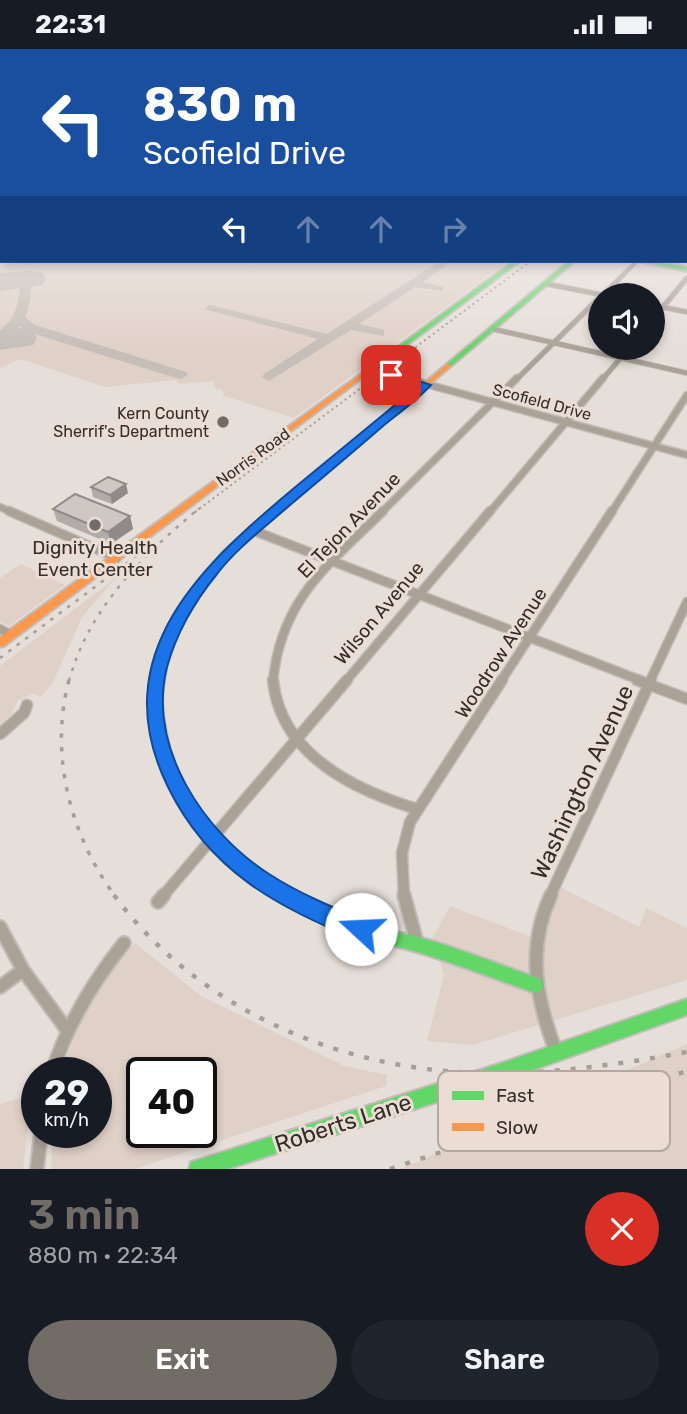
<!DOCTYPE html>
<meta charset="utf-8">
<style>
body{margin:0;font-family:Rubik,sans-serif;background:#20242c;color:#f1f3f6;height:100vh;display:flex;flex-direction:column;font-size:26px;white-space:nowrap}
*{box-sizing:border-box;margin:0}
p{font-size:23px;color:#9ea1a6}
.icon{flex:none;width:38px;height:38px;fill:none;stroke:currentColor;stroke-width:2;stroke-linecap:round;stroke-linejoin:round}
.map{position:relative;height:1120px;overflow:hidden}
.drawer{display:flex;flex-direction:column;background:#171b24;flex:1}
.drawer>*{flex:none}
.top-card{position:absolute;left:0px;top:0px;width:688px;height:214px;box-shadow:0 4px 10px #0003;background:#1a4fa0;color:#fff;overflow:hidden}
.fabs{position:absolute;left:588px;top:234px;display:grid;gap:14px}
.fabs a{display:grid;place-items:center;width:77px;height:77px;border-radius:50%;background:#171b24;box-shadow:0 4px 10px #0003;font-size:35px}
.speed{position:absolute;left:21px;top:1008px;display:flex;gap:14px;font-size:35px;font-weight:700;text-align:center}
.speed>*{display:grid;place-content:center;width:91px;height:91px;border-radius:50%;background:#171b24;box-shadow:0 4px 10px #0003;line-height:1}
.speed small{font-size:18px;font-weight:400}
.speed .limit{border:4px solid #111;border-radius:10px;background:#fff;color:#111}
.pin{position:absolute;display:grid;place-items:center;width:60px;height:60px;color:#fff;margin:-30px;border-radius:14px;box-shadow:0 4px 10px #0006}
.me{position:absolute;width:77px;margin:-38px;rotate:290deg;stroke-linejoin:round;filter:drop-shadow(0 0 5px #0008)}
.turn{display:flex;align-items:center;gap:24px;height:147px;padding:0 28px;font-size:32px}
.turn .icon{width:91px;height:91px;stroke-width:2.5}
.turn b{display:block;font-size:49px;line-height:60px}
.lanes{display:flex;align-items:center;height:66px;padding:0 28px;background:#0003;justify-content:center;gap:35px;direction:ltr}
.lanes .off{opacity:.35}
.round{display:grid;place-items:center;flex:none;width:74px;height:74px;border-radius:37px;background:#20242c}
.headline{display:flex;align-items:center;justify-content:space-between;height:119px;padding:0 28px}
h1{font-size:42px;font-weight:600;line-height:52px;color:#726c67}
.primary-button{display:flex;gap:14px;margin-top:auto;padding:14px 28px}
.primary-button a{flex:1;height:80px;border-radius:42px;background:#726c67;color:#fff;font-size:28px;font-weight:600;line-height:80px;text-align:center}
.primary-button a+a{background:#20242c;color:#f1f3f6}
.status{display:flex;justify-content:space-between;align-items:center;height:49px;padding:0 35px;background:#171b24;direction:ltr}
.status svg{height:19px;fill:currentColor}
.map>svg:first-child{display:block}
.built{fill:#e0d1c8;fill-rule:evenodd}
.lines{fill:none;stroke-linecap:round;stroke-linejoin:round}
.taxiway{fill:#c6beb8;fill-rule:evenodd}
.runway{fill:#c6beb8;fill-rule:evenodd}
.street-far5-casing{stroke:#c1bcb7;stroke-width:5}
.street-far4-casing{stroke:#c1bcb7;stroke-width:6}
.street-far3-casing{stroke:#c1bcb7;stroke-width:9}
.street-far2-casing{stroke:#c1bcb7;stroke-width:11}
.street-far1-casing{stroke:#c1bcb7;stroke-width:13}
.street-casing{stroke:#c1bcb7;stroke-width:16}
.fast-casing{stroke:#c1bcb7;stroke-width:4}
.slow-casing{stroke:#c1bcb7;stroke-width:4}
.street-far5{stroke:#aba297;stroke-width:3.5}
.street-far4{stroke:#aba297;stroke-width:4.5}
.street-far3{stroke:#aba297;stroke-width:6}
.street-far2{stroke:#aba297;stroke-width:8}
.street-far1{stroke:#aba297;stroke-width:10}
.street{stroke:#aba297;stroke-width:12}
.fast{fill:#63d668;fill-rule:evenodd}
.slow{fill:#ff974d;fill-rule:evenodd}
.rail-far3{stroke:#a69f98;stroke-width:2;stroke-dasharray:2 3.5;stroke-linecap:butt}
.rail-far2{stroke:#a69f98;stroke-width:2.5;stroke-dasharray:3.5 7;stroke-linecap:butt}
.rail-far1{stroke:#a69f98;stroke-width:3.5;stroke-dasharray:4.5 9;stroke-linecap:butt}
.rail{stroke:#a69f98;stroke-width:4.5;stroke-dasharray:5 11;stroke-linecap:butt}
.wall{fill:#b1aba9}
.shaded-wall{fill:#908b89}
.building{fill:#cec7c4;stroke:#908b89;stroke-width:2}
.route{fill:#1a73e8;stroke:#114b97;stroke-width:2}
.poi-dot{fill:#726c67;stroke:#ebddd4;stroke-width:2.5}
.labels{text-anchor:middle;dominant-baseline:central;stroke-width:6;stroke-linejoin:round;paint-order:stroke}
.far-street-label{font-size:16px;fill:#332e2a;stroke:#ebddd4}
.far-poi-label{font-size:16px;fill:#332e2a;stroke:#ebddd4;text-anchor:end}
.street-label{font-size:19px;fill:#332e2a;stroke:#ebddd4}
.poi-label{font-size:19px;fill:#332e2a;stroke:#ebddd4}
.near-street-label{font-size:23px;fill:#332e2a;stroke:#ebddd4}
.key{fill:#ebddd4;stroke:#b4a8a1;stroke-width:2}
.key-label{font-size:19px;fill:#332e2a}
</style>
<div class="status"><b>22:31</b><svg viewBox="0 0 49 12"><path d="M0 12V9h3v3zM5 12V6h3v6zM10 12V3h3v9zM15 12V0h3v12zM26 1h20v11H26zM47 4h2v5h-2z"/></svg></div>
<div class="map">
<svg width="687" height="1120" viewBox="0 0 687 1120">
<rect width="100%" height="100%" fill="#e6ded9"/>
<path class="built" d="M0,172L2,212H509L294,369L224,347L222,340L216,341L213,332L179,335L176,331L105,338L20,310L0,319Z
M21,515L65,536L9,577L0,572V529Z
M117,528L82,568L53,633L41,648L33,645L18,651L11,666L0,676V617Z
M560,838L639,878L646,859L687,879V931L473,996L427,992L444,926L433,889L450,857L540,891L544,873Z
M135,894L201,947L344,1017L387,1026L386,1037L135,1120H51L52,1083H96V1024H62L77,980L94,948L110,922ZM142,1024H201V1083H142Z
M687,995V1120H401Z
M31,1046L23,1120H0V1055Z"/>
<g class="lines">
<path class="taxiway" d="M0,188H2V194H0Z
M440,212H452L423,233L443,238V242L415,238L359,275L384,281V287L351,281L269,332L262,328L264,325L318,290L204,260L210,256L327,285Z
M25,222L31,225C32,240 31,254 25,268L35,276L186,323L188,326L181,330L176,329L25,282L20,277L13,284L0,290V281C16,270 19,253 20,234L0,235V229Z"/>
<path class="runway" d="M32,222L42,224L46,230L42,236L0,242V224Z
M21,279L33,282L37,289L33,296L0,301V281Z"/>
<defs>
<path id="street-far5" d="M622,227L637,212"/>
<path id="street-far4" d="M547,235L608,247
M602,247L624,225
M653,256L687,263
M653,270L687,229
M493,280L687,324
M391,326L410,331
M516,331L600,248
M602,331L629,299"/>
<path id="street-far3" d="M404,329L687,406
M0,458L13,464
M381,464L517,329
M489,464L603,329
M611,464L687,346"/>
<path id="street-far2" d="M9,462L117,509
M252,481L642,632
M0,580L11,586
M273,632C281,550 328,516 383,462
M346,632L490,462
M501,632L612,462
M650,632L687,553"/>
<path id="street-far1" d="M273,631C280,705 354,741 417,760
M637,631L687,650
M0,685L24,664L27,656
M163,847L347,631
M404,847L402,804L410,773L502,631
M550,847L651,631"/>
<path id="street" d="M404,846L417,894
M551,846C526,900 536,951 557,1005
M158,853L164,846
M0,878L23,921L67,981
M0,938L23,921
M52,1024C67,975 92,934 124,894
M37,1120L41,1083"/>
<path id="fast" d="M514,212H520L373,321H369V319Z
M569,212H575L451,317H447V315Z
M638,212H649L687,218V222Z
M156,656L160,658L162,661C166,684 170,707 179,728C208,790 269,838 332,863C363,876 397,882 429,891C465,902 500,916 535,928L541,930L543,936L541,942L535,944C498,931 462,917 424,905C390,895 355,888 322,874C245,841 180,780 156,698C153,686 152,673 150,661L152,658Z
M687,950V966L496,1034L227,1120H189L191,1113L198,1111L496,1016Z"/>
<path id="slow" d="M686,146H687V149H686Z
M447,315L452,316L229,507C188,557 162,594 162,661L160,664L156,666L152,664L150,661V638L154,617L161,596L182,555L223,503Z
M369,319L374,320L4,597L0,598V588Z"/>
</defs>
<use href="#street-far5" class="street-far5-casing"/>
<use href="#street-far4" class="street-far4-casing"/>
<use href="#street-far3" class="street-far3-casing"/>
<use href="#street-far2" class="street-far2-casing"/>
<use href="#street-far1" class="street-far1-casing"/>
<use href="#street" class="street-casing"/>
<use href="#fast" class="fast-casing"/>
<use href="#slow" class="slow-casing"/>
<use href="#street-far5" class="street-far5"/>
<use href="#street-far4" class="street-far4"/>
<use href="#street-far3" class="street-far3"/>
<use href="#street-far2" class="street-far2"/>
<use href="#street-far1" class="street-far1"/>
<use href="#street" class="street"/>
<use href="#fast" class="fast"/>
<use href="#slow" class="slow"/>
<path class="rail-far3" d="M195,463L531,212
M194,464L201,458"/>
<path class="rail-far2" d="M0,609L139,505
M69,632C88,561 141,508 196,462"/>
<path class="rail-far1" d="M69,631C49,705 70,786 115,847"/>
<path class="rail" d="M114,846C199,962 345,1023 487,1024C554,1025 621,1015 687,1003
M390,1120L687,1022"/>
</g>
<path class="wall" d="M91,438L128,444L112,455L93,448Z
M53,460L130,467L133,480L111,495L57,472Z"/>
<path class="shaded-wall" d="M126,435L128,444L112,455L110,446Z
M130,467L133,480L111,495L108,483Z"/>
<path class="building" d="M108,428L126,435L110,446L91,438Z
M75,445L130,467L108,483L53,460Z"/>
<linearGradient id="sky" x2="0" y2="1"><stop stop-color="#9fbaca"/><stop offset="0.48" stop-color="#f4f0ee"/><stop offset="1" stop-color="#f4f0ee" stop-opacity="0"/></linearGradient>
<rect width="687" height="301" fill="url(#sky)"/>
<path class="route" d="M391,323L431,336C417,351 399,364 383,377C352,404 321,430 290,456C265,478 237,499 217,525C195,552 176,585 167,618C147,699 204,783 269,825C300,845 334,859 369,873L372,880L369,888L361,892C278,859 209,822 168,738C102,604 204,514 299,435C339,402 378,370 418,337L387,329L385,326Z"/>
<g class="poi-dot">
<circle cx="223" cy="373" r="7"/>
<circle cx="95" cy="476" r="7"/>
</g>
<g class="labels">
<g class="far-street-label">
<text transform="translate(542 353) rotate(15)">Scofield Drive</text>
<text transform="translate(253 408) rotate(-36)">Norris Road</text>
</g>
<g class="far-poi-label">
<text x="209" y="364">Kern County<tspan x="209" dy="18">Sherrif's Department</tspan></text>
</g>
<g class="street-label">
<text transform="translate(349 476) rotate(-46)">El Tejon Avenue</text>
<text transform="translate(379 564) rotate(-50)">Wilson Avenue</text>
<text transform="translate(501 604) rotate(-57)">Woodrow Avenue</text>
</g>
<g class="poi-label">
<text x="95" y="498">Dignity Health<tspan x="95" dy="22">Event Center</tspan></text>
</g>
<g class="near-street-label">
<text transform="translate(582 733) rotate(-65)">Washington Avenue</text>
<text transform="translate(343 1074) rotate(-18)">Roberts Lane</text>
</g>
</g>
<rect x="438" y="1022" width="232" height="80" rx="10" class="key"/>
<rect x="452" y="1042" width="32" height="9" fill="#63d668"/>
<rect x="452" y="1074" width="32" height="8" fill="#ff974d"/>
<g class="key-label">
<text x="496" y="1053">Fast</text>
<text x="496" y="1085">Slow</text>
</g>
</svg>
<div class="fabs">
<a><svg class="icon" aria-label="sound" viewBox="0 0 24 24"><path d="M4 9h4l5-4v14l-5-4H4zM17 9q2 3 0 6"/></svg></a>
</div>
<div class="speed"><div>29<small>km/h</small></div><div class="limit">40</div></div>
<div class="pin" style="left:391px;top:326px;background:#d93025"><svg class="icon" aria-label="arrive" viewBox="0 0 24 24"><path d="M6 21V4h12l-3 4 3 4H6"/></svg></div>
<svg class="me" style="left:361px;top:880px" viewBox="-20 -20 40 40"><circle r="19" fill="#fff"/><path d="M0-13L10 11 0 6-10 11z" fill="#1a73e8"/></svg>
<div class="top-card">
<div class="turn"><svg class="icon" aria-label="left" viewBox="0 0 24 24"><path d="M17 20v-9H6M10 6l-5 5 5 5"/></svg><div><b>830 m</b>Scofield Drive</div></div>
<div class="lanes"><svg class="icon" aria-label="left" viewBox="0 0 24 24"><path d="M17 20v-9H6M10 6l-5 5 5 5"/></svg><svg class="icon off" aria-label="ahead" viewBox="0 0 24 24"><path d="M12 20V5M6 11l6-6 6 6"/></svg><svg class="icon off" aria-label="ahead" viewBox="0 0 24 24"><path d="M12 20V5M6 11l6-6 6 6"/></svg><svg class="icon off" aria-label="right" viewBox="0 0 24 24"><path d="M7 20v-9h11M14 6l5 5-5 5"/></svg></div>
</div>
</div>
<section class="drawer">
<div class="headline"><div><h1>3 min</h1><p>880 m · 22:34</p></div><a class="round" style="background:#d93025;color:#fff"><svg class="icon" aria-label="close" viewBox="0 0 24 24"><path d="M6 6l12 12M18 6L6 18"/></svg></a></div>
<div class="primary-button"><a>Exit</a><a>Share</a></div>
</section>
